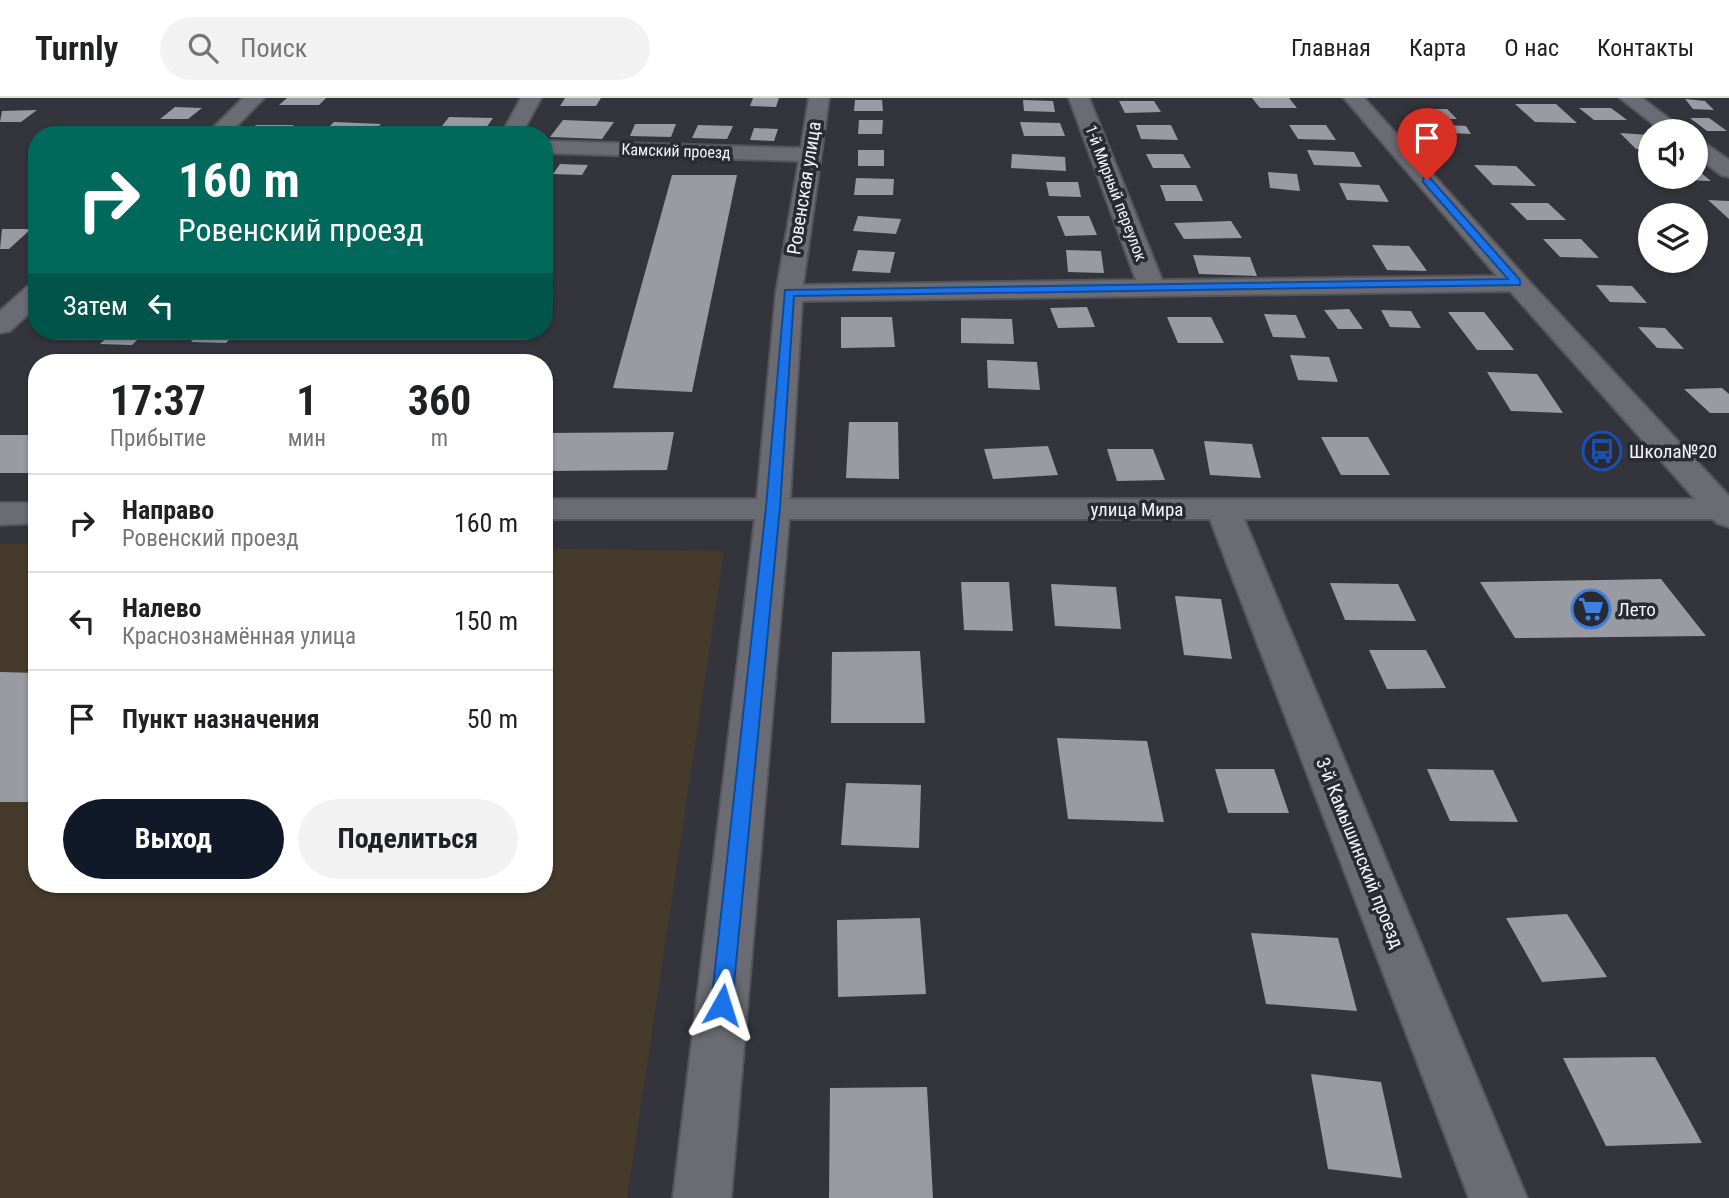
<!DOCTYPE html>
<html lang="ru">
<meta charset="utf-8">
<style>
body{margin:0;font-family:"Roboto Condensed",sans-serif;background:#f2f2f2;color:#202124;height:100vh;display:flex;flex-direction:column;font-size:26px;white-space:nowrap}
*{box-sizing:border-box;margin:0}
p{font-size:23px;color:#757577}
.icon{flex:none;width:38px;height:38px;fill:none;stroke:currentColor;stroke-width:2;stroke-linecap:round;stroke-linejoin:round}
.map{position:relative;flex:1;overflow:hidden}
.details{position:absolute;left:28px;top:256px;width:525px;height:539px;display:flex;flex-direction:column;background:#fff;border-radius:28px;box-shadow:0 2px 5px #0004}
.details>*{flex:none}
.banner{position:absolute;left:28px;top:28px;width:525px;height:214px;border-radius:28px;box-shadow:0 2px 5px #0004;background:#00695c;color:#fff;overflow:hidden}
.fabs{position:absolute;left:1638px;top:21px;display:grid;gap:14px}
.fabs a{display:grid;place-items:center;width:70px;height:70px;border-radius:50%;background:#fff;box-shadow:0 2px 5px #0004;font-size:35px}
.pin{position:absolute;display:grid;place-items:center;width:60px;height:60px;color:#fff;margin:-72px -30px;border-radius:50% 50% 50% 0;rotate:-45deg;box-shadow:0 0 7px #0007}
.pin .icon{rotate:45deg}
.me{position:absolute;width:77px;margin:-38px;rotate:6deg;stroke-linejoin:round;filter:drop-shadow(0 0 5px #0008)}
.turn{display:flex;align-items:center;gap:24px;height:147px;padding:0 35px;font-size:32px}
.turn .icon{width:91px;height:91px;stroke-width:2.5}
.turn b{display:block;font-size:49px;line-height:60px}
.then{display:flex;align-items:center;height:66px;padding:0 35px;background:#0003;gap:14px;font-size:26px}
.eta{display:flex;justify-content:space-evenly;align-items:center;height:119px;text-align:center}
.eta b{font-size:42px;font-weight:700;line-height:49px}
.button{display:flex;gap:14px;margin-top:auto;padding:14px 35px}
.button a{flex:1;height:80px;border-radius:42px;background:#111827;color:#fff;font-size:28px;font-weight:700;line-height:80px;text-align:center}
.button a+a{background:#f2f2f2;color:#202124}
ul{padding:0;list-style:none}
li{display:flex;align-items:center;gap:21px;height:98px;padding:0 35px;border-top:2px solid #e0e0e0}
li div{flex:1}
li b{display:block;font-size:26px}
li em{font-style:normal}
header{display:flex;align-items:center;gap:42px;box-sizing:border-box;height:98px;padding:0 35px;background:#fff;border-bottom:2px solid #e0e0e0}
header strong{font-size:33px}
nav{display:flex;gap:38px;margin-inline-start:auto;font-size:24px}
.search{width:490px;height:63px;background:#f2f2f2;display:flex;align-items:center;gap:18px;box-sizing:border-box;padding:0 24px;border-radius:38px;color:#757577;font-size:26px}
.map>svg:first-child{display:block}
.education{fill:#463b2b}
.building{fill:#999aa2}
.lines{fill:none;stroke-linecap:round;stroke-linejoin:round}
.minor-casing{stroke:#54545b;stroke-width:4}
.minor{fill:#6b6c73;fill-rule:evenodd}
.route{fill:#1a73e8;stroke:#114b97;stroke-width:2}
.labels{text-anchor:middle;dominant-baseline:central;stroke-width:7;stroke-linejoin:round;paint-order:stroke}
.far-street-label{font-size:16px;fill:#f3f4f9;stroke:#2a2b32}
.street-label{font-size:19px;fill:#f3f4f9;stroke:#2a2b32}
.poi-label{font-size:19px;fill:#f3f4f9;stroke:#2a2b32;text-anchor:start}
</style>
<header>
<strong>Turnly</strong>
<div class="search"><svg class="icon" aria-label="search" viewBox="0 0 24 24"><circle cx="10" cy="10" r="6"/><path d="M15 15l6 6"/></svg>Поиск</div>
<nav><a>Главная</a><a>Карта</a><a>О нас</a><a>Контакты</a></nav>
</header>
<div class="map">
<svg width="1729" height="1100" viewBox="0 0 1729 1100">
<rect width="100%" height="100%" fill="#34353c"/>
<path class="education" d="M0,446H37V786H544V451L724,453L627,1100H0Z"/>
<path class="building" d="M287,0H326L319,7H279Z
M565,0H601L596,8H560Z
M753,0H779L776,9L750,8Z
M1252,0H1289L1297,10H1260Z
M1685,1L1705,3L1714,12L1693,11Z
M855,2H882L883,13H854Z
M1023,2L1053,3L1055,14L1024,13Z
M1119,3H1154L1161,14L1125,15Z
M1515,6H1556L1577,25L1535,24Z
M175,9L202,10L188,21H160Z
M1579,10H1611L1627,22H1594Z
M1421,11H1447L1457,21H1431Z
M37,12L21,24H0L2,13Z
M449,19L493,20L481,37H435Z
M1690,20H1709L1727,33H1707Z
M563,22L614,24L602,41L550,39Z
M859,22H883L882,36H858Z
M334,24L381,26L369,37H320Z
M1020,24L1060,25L1065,38H1024Z
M635,26H676L671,39L630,38Z
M1427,26L1466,28L1471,36L1432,34Z
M256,27H294L284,37H246Z
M698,27L733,28L727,41L692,40Z
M1136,27H1171L1178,42L1141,41Z
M1289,27H1326L1336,42L1298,41Z
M754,30L778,31L774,43L750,42Z
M1620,35L1649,37L1650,51H1636Z
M858,52H884V68H858Z
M1307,52L1354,54L1362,69L1314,67Z
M1012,56L1065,59L1066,73L1011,70Z
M1146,56H1183L1191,70H1153Z
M560,66L588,67L582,77L553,76Z
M1474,67L1516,68L1536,88L1493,87Z
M1696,71L1711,83L1681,82L1677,79H1696Z
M1268,74L1297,76L1300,93L1270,90Z
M672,77H737L692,294L613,290Z
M856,80L894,81L893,97H854Z
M1046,84H1078L1081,99L1049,98Z
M1339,85L1379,87L1389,104L1347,102Z
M1160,87H1196L1203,103H1166Z
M1708,102L1729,103V121Z
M1510,105H1548L1566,122H1527Z
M858,118L901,121L896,136L853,133Z
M1057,118H1089L1097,137L1065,138Z
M1231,123L1242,140L1184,141L1174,125Z
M2,131H31L9,151H0Z
M1543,141H1581L1599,160L1560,159Z
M1372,147L1409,148L1427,173L1387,172Z
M858,152L895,154L890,175L852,173Z
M1066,152L1101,153L1104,175L1068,174Z
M1193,157L1250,159L1257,178L1199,176Z
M1596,187L1632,188L1647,205L1610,204Z
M1087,209L1095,229L1058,230L1050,210Z
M1349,211L1363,231H1338L1324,212Z
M1381,212L1411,213L1421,230L1390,229Z
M1448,214H1484L1514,252H1477Z
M1264,216L1296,217L1306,240L1273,239Z
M841,219H892L895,249L841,250Z
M1167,219H1211L1224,245H1178Z
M961,220L1012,221L1014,246L961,245Z
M1638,229L1665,230L1684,251L1657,250Z
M114,233H147L132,247L100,246Z
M201,233H237L226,245L191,244Z
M1290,257L1329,259L1338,284L1298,282Z
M987,262L1037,264L1040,292L988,290Z
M1487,274L1537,276L1563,315L1511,313Z
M1722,290L1729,296V315H1710L1684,291Z
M849,324H898L899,381L846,380Z
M674,334L667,372L544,373V335Z
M0,337H37V375H0Z
M1321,339H1368L1390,377H1341Z
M1204,343L1252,346L1261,380L1210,377Z
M1048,348L1058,377L993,381L984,351Z
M1107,351H1153L1165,382L1117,383Z
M1661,481L1706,538L1515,540L1480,484Z
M961,484H1009L1013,533L964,532Z
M1330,485L1398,486L1416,523L1345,522Z
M1051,486L1116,489L1121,531L1055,528Z
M1175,498L1221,501L1232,561L1184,557Z
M1369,552H1426L1446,590L1387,591Z
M920,553L925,625H831L832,554Z
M0,574L37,575V704H0Z
M1057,640L1147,643L1164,724L1068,721Z
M1215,671H1274L1289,715H1228Z
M1427,671L1493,672L1518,724L1450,723Z
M846,685L921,687L919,750L841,747Z
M1567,816L1607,879L1542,884L1506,820Z
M920,820L926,896L838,899L837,822Z
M1251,835L1338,840L1357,913L1266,906Z
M1655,959L1702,1045L1606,1048L1563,960Z
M1311,976L1381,984L1402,1080L1328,1071Z
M927,989L933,1100H829L830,990Z"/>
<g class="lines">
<defs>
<path id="minor" d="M243,0H264L228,37H206Z
M521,0H541L521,37H501Z
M809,0H829L803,187L1136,182L1069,0H1089L1162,182L1497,178L1344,0H1364L1526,180L1729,398V429L1717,425L1713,421H1244L1527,1100H1469L1210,421H789L731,1100H673L755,421H544V401H757L776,195L799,63L544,55V43L801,50ZM1510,193L1695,401H790L802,203Z
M1620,0H1642L1685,33H1662Z
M1696,42L1703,44L1729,62V79L1721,77L1696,58Z
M37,186V208L10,233L0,235V213L28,188Z
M0,405H37V425L0,427Z"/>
</defs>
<use href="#minor" class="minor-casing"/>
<use href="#minor" class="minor"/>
</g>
<path class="route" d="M1423,80H1430L1520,182V187L794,198L780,409L732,907L729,914L722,917L714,914L711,907L766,409L785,192L1508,181L1423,84Z"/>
<defs>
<symbol id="bus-ring" viewBox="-11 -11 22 22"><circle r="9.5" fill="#2a2b32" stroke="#1a4fb4" stroke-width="1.5"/><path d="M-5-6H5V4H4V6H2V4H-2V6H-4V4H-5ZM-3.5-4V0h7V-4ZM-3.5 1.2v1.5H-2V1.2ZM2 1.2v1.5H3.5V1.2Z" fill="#1a4fb4"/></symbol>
<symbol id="supermarket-ring" viewBox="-11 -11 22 22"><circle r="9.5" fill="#2a2b32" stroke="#3f7fe0" stroke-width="1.5"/><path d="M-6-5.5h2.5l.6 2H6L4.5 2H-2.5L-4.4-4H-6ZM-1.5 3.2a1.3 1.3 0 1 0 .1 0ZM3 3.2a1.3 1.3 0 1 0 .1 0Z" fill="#3f7fe0"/></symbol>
</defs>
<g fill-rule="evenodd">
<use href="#bus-ring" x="1580" y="331" width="44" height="44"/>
<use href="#supermarket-ring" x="1569" y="489" width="44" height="44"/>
</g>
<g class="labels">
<g class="far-street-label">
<text transform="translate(676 53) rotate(2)">Камский проезд</text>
<text transform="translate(1116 95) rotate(69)">1-й Мирный переулок</text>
</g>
<g class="street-label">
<text transform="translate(804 90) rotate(-81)">Ровенская улица</text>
<text x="1137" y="411">улица Мира</text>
<text transform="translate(1360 755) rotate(68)">3-й Камышинский проезд</text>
</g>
<g class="poi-label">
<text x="1629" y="353">Школа№20</text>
<text x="1618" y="511">Лето</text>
</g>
</g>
</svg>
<div class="fabs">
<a><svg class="icon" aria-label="sound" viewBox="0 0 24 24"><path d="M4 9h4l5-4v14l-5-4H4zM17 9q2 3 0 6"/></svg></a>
<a><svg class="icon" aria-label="layers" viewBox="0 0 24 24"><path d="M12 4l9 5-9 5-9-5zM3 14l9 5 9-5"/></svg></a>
</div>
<div class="pin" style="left:1427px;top:82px;background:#d93025"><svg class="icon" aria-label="arrive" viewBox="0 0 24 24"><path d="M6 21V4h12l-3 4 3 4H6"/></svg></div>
<svg class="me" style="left:722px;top:907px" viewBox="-20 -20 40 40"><path d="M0-17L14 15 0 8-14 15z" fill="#1a73e8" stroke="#fff" stroke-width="4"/></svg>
<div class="banner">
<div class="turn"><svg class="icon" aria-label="right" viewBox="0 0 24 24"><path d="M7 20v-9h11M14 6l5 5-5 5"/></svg><div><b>160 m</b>Ровенский проезд</div></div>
<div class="then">Затем<svg class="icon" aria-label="left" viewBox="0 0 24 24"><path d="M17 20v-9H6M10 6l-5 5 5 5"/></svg></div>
</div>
<section class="details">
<div class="eta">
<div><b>17:37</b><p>Прибытие</p></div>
<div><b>1</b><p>мин</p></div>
<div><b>360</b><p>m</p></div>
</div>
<ul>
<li><svg class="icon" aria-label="right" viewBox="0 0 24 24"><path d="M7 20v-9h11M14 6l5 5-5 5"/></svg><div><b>Направо</b><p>Ровенский проезд</p></div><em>160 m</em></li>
<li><svg class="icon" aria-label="left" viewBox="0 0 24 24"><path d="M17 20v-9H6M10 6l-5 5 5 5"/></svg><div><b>Налево</b><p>Краснознамённая улица</p></div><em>150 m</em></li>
<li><svg class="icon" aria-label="arrive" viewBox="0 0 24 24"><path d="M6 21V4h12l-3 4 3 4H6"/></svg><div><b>Пункт назначения</b></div><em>50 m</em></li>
</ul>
<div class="button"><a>Выход</a><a>Поделиться</a></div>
</section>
</div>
